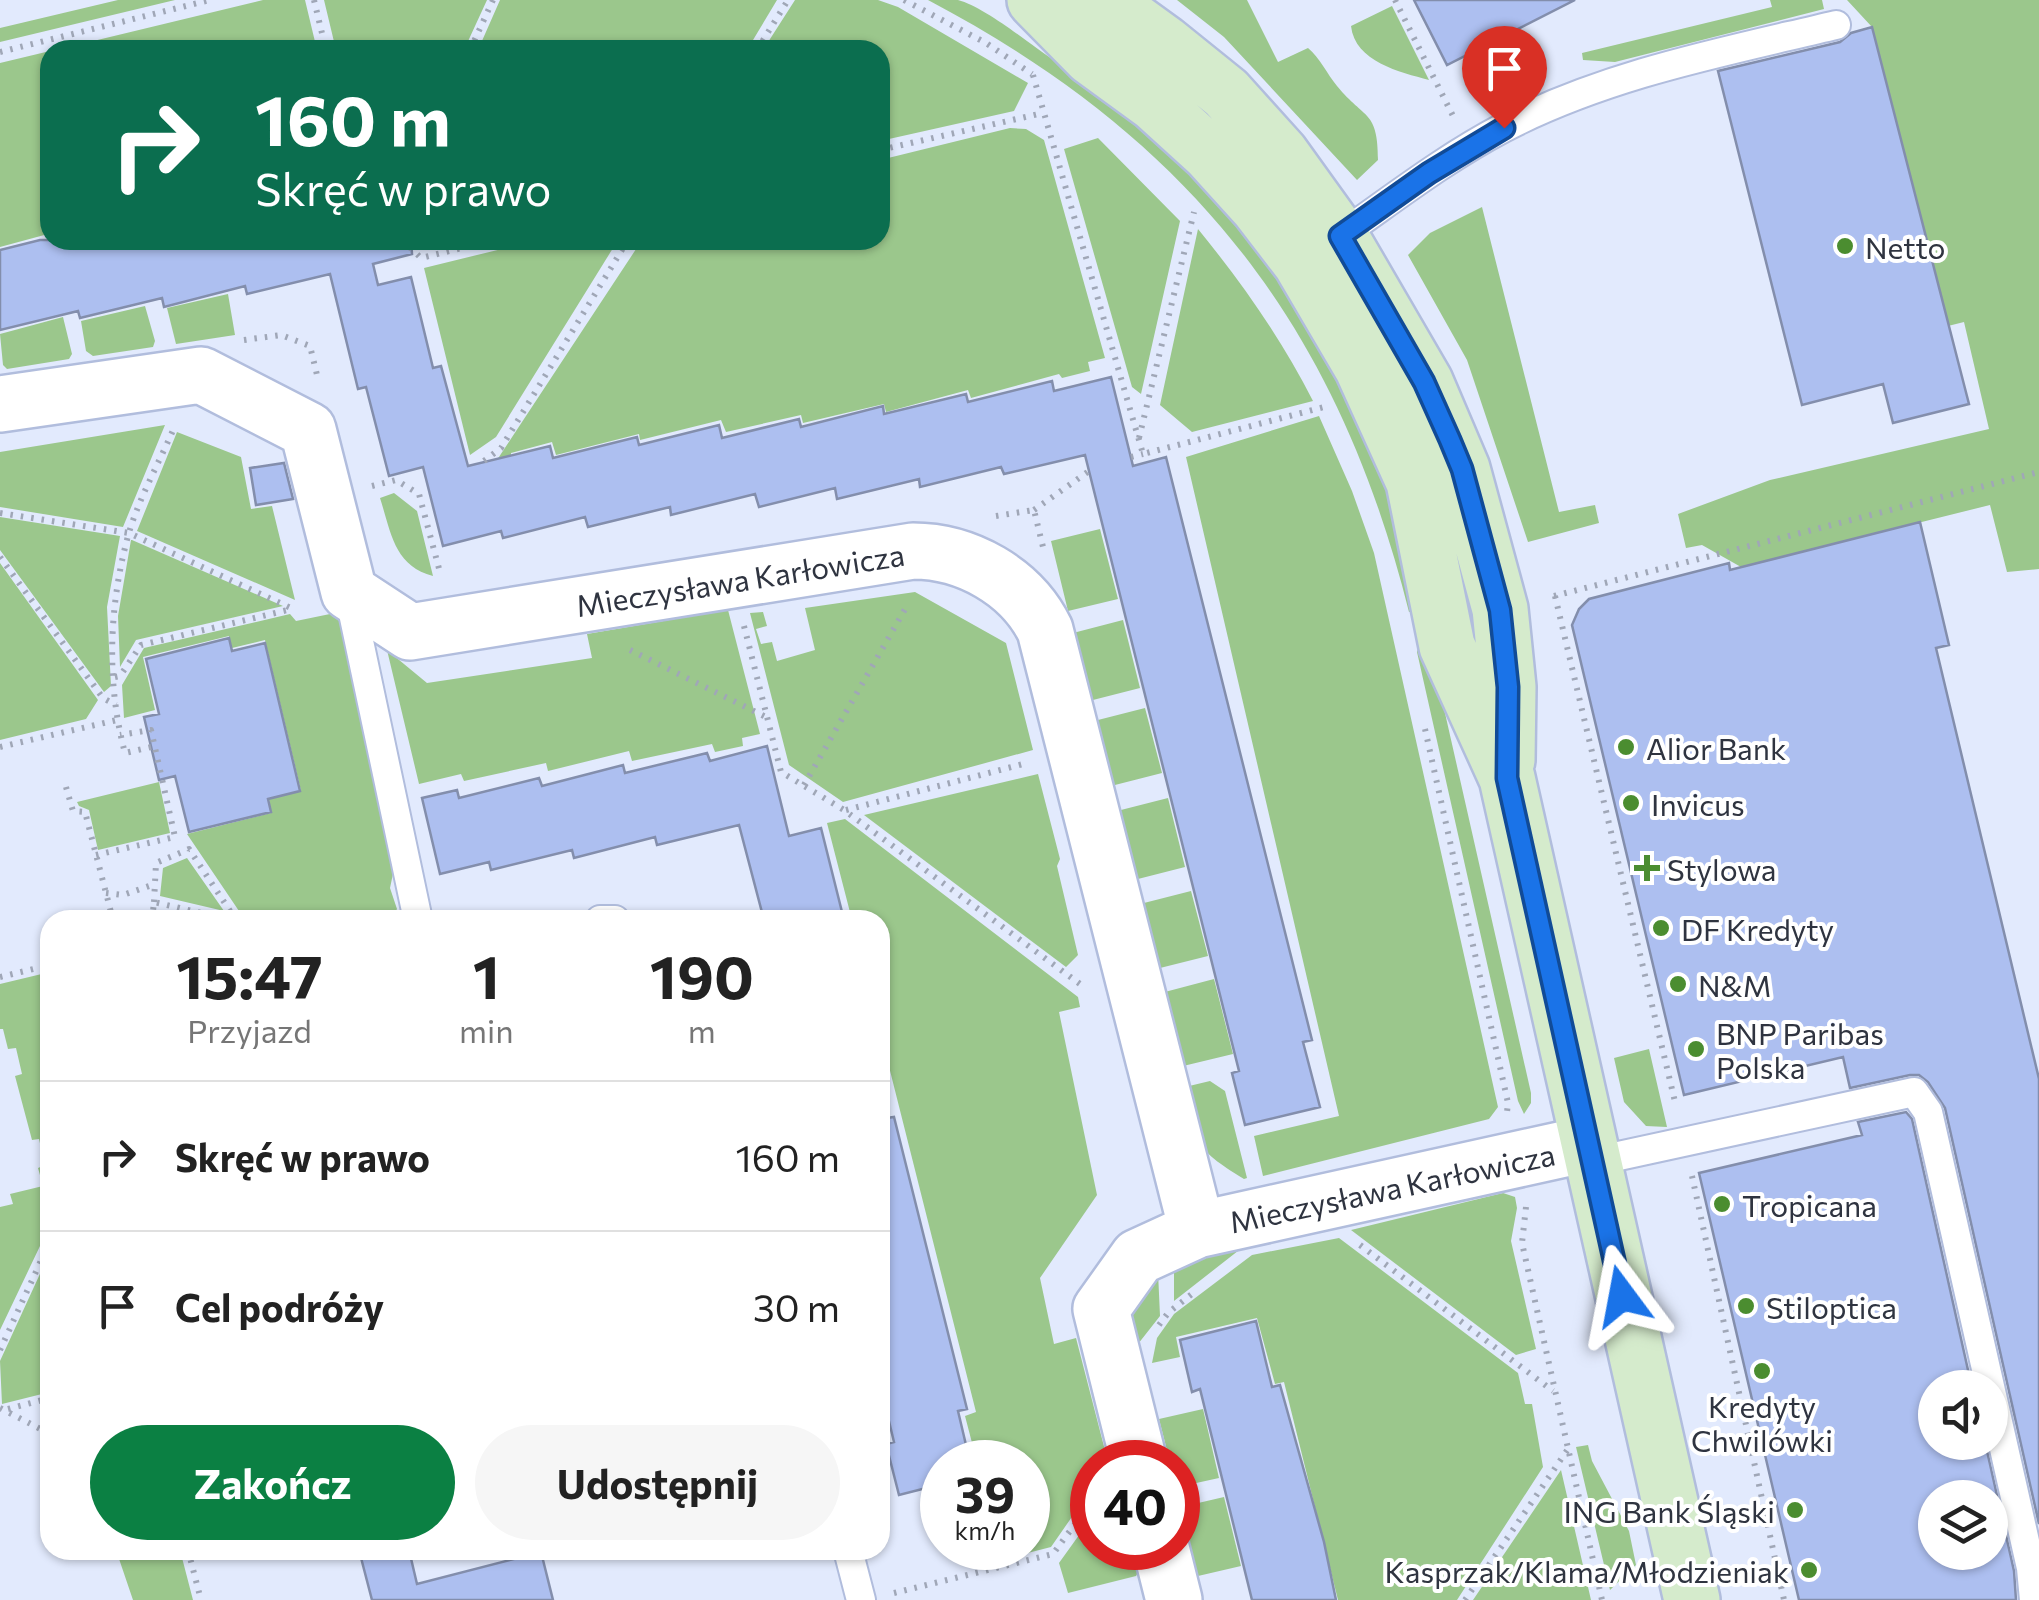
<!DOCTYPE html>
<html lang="pl">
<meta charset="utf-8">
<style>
body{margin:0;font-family:Commissioner,sans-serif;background:#f6f6f6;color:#222;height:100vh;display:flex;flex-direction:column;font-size:38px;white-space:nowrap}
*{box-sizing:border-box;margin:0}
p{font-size:32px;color:#767676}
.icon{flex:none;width:55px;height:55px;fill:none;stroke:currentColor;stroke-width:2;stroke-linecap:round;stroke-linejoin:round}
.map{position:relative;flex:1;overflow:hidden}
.side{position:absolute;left:40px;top:910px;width:850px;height:650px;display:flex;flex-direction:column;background:#fff;border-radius:30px;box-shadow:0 2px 8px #0004}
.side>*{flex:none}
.hud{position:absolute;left:40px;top:40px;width:850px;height:210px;border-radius:30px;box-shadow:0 2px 8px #0004;background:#0b6e4f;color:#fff;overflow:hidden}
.buttons{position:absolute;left:1918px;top:1370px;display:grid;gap:20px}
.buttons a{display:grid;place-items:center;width:90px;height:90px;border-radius:50%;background:#fff;box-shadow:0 2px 8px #0004;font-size:50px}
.speed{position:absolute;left:920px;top:1440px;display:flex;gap:20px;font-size:50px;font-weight:700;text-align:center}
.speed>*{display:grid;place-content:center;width:130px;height:130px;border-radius:50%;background:#fff;box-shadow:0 2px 8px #0004;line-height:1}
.speed small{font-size:25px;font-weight:400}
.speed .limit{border:15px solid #d22;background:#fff;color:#111}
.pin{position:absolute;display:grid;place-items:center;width:85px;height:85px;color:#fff;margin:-102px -42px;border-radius:50% 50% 50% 0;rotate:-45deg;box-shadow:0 0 10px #0007}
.pin .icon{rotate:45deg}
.me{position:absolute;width:110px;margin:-55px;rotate:347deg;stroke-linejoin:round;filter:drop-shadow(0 0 8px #0008)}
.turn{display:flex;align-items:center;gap:35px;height:210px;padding:0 50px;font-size:45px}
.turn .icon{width:130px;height:130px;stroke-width:2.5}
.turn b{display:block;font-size:70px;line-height:85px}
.eta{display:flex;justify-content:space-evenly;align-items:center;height:170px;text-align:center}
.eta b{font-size:60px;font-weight:700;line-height:70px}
.action{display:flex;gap:20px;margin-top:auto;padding:20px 50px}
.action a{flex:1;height:115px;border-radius:60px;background:#0b8043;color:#fff;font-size:40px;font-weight:700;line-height:115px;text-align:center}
.action a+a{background:#f6f6f6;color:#222}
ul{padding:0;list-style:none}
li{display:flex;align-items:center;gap:30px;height:150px;padding:0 50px;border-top:2px solid #e0e0e0}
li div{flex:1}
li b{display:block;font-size:38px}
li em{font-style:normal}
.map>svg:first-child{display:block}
.green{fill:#9bc78c}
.building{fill:#adbff0;stroke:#838eac;stroke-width:2.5;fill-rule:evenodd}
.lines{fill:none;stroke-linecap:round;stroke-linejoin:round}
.lane-casing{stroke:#b1bddd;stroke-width:32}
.street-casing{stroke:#b1bddd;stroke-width:60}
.secondary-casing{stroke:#b1bddd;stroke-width:60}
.path{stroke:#a0a7b7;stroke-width:6;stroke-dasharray:2.5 8;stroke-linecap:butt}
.lane{stroke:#fff;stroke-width:28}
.street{stroke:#fff;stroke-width:55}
.secondary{stroke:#d5ebcc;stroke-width:55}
.route-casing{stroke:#114b97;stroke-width:25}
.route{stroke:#1a73e8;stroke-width:18}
.poi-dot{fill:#4b8d30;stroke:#fff;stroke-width:4}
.labels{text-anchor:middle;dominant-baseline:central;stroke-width:8;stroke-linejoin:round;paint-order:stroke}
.poi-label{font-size:30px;fill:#2f3440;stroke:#fff;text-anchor:start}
.street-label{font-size:30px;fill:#2f3440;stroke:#fff}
</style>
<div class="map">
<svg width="2039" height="1600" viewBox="0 0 2039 1600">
<rect width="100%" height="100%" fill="#e2eafd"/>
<path class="green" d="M118,0H175L0,42V28Z
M263,0H305L317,50H56Z
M324,0H487L464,50H336Z
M500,0H777L747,50H478Z
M795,0H878L898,7L1028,83L1014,111L880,141V50H763Z
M928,0C937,0 950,0 958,0C985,7 1031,45 1055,61C1088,84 1123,107 1153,134C1266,235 1342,367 1396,507C1408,540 1414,576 1423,610L1409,612C1337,324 1190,138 928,0Z
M1177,0H1247L1278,62L1308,48C1320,58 1327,74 1337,86C1365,120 1378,110 1378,160L1357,180L1224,37Z
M1770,0H1822L1824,9L1615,62L1583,60L1582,53L1772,7Z
M1847,0H2039V569L2007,572L1990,505L1741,567L1702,545L1686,548L1678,514L1770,480L1989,429L1964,322L1948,326L1872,27Z
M1392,6L1429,80C1400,72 1355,62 1351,26Z
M50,51V238L48,234L0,247V63Z
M1010,128L1026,129L1044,140L1105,358L1088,362L1090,371L1062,378L1059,374L971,398L968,390L886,412L884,404L803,423L801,415L726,432L721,420L640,440L639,434L556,455L552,442L511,453V461L493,466L642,240H880V160Z
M1098,138L1180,221L1141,394L1132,387L1064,149Z
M1482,207L1559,512L1595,505L1599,523L1528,542L1467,360L1408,255L1430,233Z
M1198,229C1242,283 1281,338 1313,401L1192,432L1160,405Z
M538,240H618L496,437L470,455L424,268Z
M228,294L235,335L176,344L167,308Z
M145,306L155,341L153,347L93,356L86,351L81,321Z
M63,317L72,354L69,359L7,369L3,365L0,334Z
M1319,416L1352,491L1374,553L1498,1107L1489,1119L1263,1176L1254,1136L1339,1116L1186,457Z
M165,425L123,527L0,507V452Z
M177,432L241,457L251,509L272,506L295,600L137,531Z
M394,493L417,511L433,576C394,566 391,532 380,498Z
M0,517L120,536L107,607L111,686L104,692L0,550Z
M1100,529L1118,599L1068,611L1051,541Z
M131,540H132L283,606L136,640L120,667L118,616Z
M0,563L98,700L86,719L0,740Z
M915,592L1006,643L1033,750L843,802L789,765L750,613L763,612L767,626L756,629L761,644L772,642L777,661L815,650L805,608Z
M728,610L760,734L742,738L743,746L715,752L712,744L632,761L629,751L548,771L546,763L464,781L461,774L419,784L387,650L427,683L592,658L587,634Z
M290,614L296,621L330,614L342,622L395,864L390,888L397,909L391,920H270L241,914L187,834L271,813L269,799L301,791L265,640L232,648L229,636L143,657L155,710L124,718L122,685L144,648Z
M1123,620L1140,688L1089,701L1073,633Z
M1428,638L1531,1093V1103L1524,1114L1518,1101L1417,652L1421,639Z
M1145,708L1162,773L1111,786L1094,721Z
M1038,774L1060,859L1057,866L1078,955L1066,967L864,815Z
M159,782L170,833L98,850L89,810L79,806L77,802Z
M1168,798L1185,867L1134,880L1117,811Z
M845,819L1078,997L1080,1007L1059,1012L1097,1195L1040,1278L1054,1344L1076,1338L1108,1462H1092V1488L1051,1547L1001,1560L998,1548H1028V1462H977L965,1416L976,1412L880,1031V920H852L827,823Z
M187,858L224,911L160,896L163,868Z
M1191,891L1208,956L1156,969L1140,904Z
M50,972V1225L0,1330V1207L13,1204L10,1194L43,1186L38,1168L45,1165L39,1139L32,1140L15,1076L22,1074L16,1048L8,1049L3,1029H0V984Z
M1214,979L1233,1054L1179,1067L1161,993Z
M1649,1049L1667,1127L1646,1126L1624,1102L1614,1058Z
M1210,1081L1225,1091L1247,1178L1244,1179C1192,1147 1199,1145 1185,1087Z
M1503,1193L1515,1197L1517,1208L1511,1241L1536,1349L1516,1355L1351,1230Z
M1339,1238L1518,1373L1525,1404H1532L1543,1467L1457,1600H1338L1284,1382L1275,1384L1257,1318L1176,1337L1180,1357L1152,1363L1157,1338L1174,1314L1252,1255Z
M1243,1247L1174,1301V1266Z
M50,1252V1392L2,1404L0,1361Z
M1158,1272L1160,1316L1138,1344L1130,1304Z
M1203,1409L1219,1478L1178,1487V1462H1170L1159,1419Z
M1588,1445L1592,1461L1629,1531L1636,1565L1610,1590L1576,1447Z
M1561,1470L1591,1600H1473Z
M1224,1497L1241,1566L1198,1576L1181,1507Z
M1092,1517V1548H1146L1148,1555L1136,1576L1068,1593L1059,1563Z
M116,1550H180L193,1600H133Z"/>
<path class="building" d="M1414,0H1575L1447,65Z
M1872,27L1969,404L1893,423L1883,384L1802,405L1718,71L1840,42L1851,33Z
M40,240H411L412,254L373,264L378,285L411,277L433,368L441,366L468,466L550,446L553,458L637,437L639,445L719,425L722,438L799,419L801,427L883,406L884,414L966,394L968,402L1052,381L1054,391L1111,377L1133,466L1166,457L1312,1040L1303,1042L1320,1107L1245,1125L1232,1073L1239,1071L1085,455L1004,474L1001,467L920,487L919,479L837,499L835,488L759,507L755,494L671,515L670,507L588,527L585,517L503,538L501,531L443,546L423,467L389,476L366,387L358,389L330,274L247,294L245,286L164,307L162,298L80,318L78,311L0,330V250Z
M284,463L293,499L256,505L250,468Z
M1920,522L1949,645L1936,648L2039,1079V1524L1945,1108L1928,1082L1919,1075H1910L1850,1088L1843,1057L1684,1095L1572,625L1579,609L1589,599L1729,563L1730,570Z
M229,638L232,651L265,643L300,791L268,799L271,812L189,832L175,776L159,780L144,717L159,714L146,659Z
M767,746L789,836L821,828L844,920H764L739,825L657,845L655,837L574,858L572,850L491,870L489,862L440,874L422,798L457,790L459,798L539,778L542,786L623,765L625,773L707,753L710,761Z
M1906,1112L1912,1119L1972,1388H1935V1442H1985L2014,1571L2016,1600H1799L1699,1173L1862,1135L1858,1122ZM1935,1498H1990V1552H1935Z
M894,1117L967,1409L958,1411L970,1462H942V1484L899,1495L886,1444L894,1442L880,1384V1119Z
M1256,1321L1272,1387L1280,1385L1324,1542L1336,1600H1252L1200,1389L1192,1392L1180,1340Z
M359,1550H409L417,1584L541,1552L553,1600H372Z"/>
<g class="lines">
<defs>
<path id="lane" d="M1331,242C1388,203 1442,160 1503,128C1607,74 1723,52 1836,25
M349,594L418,920
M600,920H615
M1591,1162L1914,1092L1928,1112L2031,1568L2034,1600
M848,1550L861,1600"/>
<path id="street" d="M0,404L201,375L308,430L349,592L410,632L913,551C966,551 1021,581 1045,630L1197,1230
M1139,1462L1101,1309L1138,1257L1197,1230L1587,1144
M1161,1548L1174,1600"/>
<path id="secondary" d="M1035,0L1091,57L1154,103L1210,154L1258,207L1301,263L1362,367L1414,482L1447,646L1507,778L1692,1600
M1091,0L1117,9L1164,43L1226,93L1281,154L1340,236L1425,382L1462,469L1500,609L1508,687L1507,760"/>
</defs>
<use href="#lane" class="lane-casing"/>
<use href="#street" class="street-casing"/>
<use href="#secondary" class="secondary-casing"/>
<path class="path" d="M314,0L326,50
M904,0L986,43L1032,74
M1395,0L1453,116
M470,50L493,0
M757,50L788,0
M0,52L210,0
M1033,75L1143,454L1328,406
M880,150L1043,113
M402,240L421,258L495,240
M244,340L281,335L310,346L318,379
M1139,438L1194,212
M1131,457L1143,454
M484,461L501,448L628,240
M372,486L396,480L419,494L441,576
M1034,510L1089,471
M0,513L129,533L293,609
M996,516L1034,510L1043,547
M0,557L103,698L116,705
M1554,596L2039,472
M1555,596L1676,1106
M744,626L781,772L844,810L1080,984
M630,650L766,717
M115,677L120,676L141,645L292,609
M1425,729L1508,1103L1507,1112
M0,747L117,720
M151,747L125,753C106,682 109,606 128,536C138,500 159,463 174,428
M804,785L908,604
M66,787L73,811L85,812L113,920
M846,810L1027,763
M96,855L175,837L151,730L120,735
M106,893L123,895L155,884
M154,902L156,863L189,849L236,920
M152,920L154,902L231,920
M0,977L50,965
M1692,1176L1784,1600
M1526,1207L1522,1243L1602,1600
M1360,1245L1553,1391
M1159,1325L1168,1313L1197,1290
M0,1350L50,1241
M0,1408L50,1434
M8,1409L50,1398
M188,1550L201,1600
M894,1593L1053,1554L1092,1501
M1465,1600L1568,1449"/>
<use href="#lane" class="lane"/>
<use href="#street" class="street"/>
<use href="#secondary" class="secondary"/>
</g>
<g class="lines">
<defs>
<path id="route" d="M1504,128L1429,173L1340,236L1424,382L1450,440L1462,469L1500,610L1508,687L1507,778L1622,1296"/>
</defs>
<use href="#route" class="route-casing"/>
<use href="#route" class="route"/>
</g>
<g class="poi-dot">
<circle cx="1845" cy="246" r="10"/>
<circle cx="1626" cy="747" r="10"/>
<circle cx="1631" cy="803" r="10"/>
<path d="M1642 853h10v10h10v10h-10v10h-10v-10h-10v-10h10z"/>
<circle cx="1661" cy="928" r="10"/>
<circle cx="1678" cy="984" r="10"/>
<circle cx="1696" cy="1049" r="10"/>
<circle cx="1722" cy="1204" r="10"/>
<circle cx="1746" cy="1306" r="10"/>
<circle cx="1762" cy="1371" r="10"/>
<circle cx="1795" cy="1510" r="10"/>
<circle cx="1809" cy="1570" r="10"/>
</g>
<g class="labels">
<g class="poi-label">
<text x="1865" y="246">Netto</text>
<text x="1646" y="747">Alior Bank</text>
<text x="1651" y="803">Invicus</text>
<text x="1667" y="868">Stylowa</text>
<text x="1681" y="928">DF Kredyty</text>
<text x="1698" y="984">N&amp;M</text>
<text x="1716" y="1032">BNP Paribas<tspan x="1716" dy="34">Polska</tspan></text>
<text x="1742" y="1204">Tropicana</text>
<text x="1766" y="1306">Stiloptica</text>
<text x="1762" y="1405" text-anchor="middle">Kredyty<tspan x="1762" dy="34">Chwilówki</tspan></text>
<text x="1775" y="1510" text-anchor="end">ING Bank Śląski</text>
<text x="1789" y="1570" text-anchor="end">Kasprzak/Klama/Młodzieniak</text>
</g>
<g class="street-label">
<text transform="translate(740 579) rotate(-9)">Mieczysława Karłowicza</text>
<text transform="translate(1392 1187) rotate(-12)">Mieczysława Karłowicza</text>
</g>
</g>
</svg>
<div class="buttons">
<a><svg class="icon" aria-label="sound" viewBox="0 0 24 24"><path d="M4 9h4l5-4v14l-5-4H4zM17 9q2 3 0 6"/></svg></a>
<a><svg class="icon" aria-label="layers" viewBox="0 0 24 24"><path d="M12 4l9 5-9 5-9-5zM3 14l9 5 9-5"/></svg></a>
</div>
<div class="speed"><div>39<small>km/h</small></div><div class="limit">40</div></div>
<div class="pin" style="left:1504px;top:128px;background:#d93025"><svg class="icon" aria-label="arrive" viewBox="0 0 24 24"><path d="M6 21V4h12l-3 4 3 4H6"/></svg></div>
<svg class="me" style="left:1622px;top:1296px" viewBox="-20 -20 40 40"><path d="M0-17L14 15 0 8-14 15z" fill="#1a73e8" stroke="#fff" stroke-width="4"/></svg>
<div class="hud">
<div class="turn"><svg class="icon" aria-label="right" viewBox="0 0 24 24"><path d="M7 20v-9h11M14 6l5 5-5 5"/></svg><div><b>160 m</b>Skręć w prawo</div></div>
</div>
<section class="side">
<div class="eta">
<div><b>15:47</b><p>Przyjazd</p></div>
<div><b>1</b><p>min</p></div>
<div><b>190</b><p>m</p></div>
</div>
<ul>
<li><svg class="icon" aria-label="right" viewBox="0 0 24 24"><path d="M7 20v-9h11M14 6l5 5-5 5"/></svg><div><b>Skręć w prawo</b></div><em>160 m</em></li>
<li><svg class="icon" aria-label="arrive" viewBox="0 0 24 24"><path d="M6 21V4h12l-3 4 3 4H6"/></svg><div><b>Cel podróży</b></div><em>30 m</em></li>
</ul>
<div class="action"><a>Zakończ</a><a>Udostępnij</a></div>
</section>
</div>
